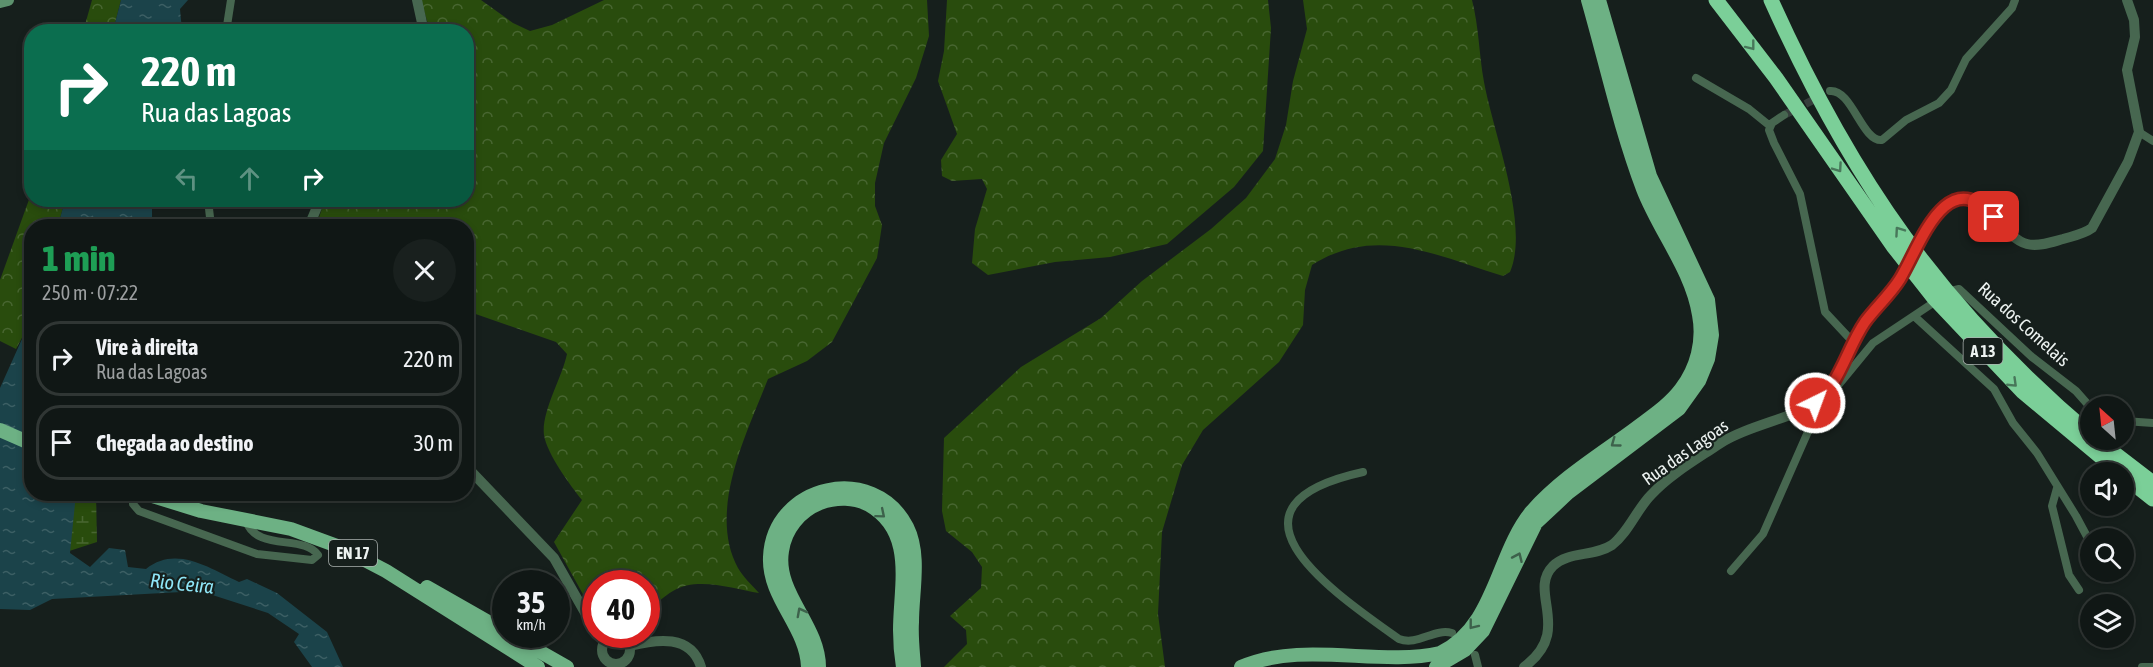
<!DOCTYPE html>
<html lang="pt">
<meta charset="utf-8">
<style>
body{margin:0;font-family:"Asap Condensed",sans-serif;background:#19201e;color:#f1f3f6;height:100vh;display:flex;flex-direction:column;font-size:22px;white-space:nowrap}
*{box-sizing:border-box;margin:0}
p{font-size:20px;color:#9c9fa0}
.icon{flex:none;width:33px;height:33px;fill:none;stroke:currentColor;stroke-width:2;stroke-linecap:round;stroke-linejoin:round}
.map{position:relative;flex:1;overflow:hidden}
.details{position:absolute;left:24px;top:219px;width:450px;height:282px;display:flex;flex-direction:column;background:#101715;border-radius:24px;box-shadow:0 3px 9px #0003,0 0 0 2px #303634}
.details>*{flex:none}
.top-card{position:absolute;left:24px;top:24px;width:450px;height:183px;border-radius:24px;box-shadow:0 3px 9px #0003,0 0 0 2px #303634;background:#0b6e4f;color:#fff;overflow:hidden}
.needle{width:39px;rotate:333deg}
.fabs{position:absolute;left:2080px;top:396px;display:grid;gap:12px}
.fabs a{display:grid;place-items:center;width:54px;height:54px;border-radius:50%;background:#101715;box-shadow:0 3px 9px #0003,0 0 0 2px #303634;font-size:30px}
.speed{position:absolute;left:492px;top:570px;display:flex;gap:12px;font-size:30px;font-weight:700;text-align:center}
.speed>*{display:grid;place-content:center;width:78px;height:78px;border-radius:50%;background:#101715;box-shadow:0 3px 9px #0003,0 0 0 2px #303634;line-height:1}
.speed small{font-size:15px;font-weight:400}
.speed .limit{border:9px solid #d22;background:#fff;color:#111}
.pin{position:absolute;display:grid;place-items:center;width:51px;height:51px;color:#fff;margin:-26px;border-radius:12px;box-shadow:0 3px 9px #0006}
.me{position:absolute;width:66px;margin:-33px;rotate:42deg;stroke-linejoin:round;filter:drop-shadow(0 0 4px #0008)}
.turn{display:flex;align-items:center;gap:21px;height:126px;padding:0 18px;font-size:27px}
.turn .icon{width:78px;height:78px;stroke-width:2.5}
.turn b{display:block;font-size:42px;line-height:51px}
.lanes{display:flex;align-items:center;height:57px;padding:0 18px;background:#0003;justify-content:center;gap:30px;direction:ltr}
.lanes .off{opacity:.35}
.round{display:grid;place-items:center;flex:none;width:63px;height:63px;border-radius:32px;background:#19201e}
.overview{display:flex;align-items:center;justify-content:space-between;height:102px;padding:0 18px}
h1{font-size:36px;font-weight:800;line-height:45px;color:#1e9e55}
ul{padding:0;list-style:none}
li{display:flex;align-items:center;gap:18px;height:75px;margin:0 12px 9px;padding:0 6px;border:3px solid #303634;border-radius:24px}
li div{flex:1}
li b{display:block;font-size:22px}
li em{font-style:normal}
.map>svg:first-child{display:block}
.forest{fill:url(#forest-crowns)}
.wetland{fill:url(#wetland-marsh)}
.water{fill:url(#water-ripples)}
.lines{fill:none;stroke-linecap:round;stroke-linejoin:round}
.minor-tunnel{stroke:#363f3c;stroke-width:8;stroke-dasharray:8 4;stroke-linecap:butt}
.minor{stroke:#476750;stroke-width:8}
.tertiary{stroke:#476750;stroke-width:10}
.secondary{stroke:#5c916d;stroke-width:12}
.primary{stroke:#6db184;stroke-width:14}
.motorway{stroke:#7bcf98;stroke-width:15}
.oneway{stroke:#48775a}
.oneway2{stroke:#3d614b}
.route-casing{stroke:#8d1f18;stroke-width:15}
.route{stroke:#d93025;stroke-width:10}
.labels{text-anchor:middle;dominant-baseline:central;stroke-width:4.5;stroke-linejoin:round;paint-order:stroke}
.shield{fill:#161f1c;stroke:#acb3b0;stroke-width:1.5}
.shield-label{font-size:16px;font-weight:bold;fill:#ecf2f0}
.street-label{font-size:18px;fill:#ecf2f0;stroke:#161f1c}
.water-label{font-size:20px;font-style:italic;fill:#8fe6f7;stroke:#161f1c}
</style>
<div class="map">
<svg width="2153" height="667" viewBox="0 0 2153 667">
<defs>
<pattern id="forest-crowns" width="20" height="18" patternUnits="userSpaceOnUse" patternTransform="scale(1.5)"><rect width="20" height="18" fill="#294c0d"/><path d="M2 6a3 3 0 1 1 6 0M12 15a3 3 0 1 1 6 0" fill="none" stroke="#486631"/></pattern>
<pattern id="wetland-marsh" width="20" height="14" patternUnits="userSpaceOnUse" patternTransform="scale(1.5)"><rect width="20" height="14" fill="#294c0d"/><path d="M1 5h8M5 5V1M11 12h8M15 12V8" fill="none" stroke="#486631"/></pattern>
<pattern id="water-ripples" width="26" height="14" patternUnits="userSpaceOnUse" patternTransform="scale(1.5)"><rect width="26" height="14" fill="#1b434a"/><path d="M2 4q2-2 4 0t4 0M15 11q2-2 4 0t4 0" fill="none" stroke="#3c5f64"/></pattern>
</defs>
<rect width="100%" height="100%" fill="#161f1c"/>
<path class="forest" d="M92,0H121L113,31L83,32Z
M421,0H481L513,23L530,31L552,25L604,0H927L929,36L916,78L884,143L875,183V206L882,225L877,258L832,342L807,361L768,379C747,433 707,511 738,568C743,577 752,585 759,593C734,589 697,576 673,591C664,596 655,605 647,612L646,584H596L595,616L554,542L582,500C570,485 547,454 544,435C541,412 562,378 567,354L556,342L467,311L466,226H316L325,200H466V32L430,31Z
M947,0H1268L1271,28L1263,151L1234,187L1167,244L1110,257L1055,262L988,275L972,263L975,229L987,189L982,179L952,181L942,176L941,160L957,134L938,81L944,51Z
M1303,0H1472C1479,27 1479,55 1484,82C1493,132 1530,225 1510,272L1503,276C1437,256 1376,224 1312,265L1305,290L1303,325L1279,362L1203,430L1182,465L1162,532L1158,614L1165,667H944L967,644L966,630L950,616L981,588L982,567L972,552L946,531L942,511L944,438L1021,367L1101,318L1142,281L1211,229L1246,198L1275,159L1286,125L1293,81L1307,29Z
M31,194L32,200H65L58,226H32V319L16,349L0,341V280Z"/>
<path class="wetland" d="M32,494H96L97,542L60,554Z"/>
<path class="water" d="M121,0H188L180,9L182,31H113Z
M65,200H152V226H58Z
M31,319L32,494H76L70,553L90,567L109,548L125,550L128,567L146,569C176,545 209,568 239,582L247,579L277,593L327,632L343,667H312L294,642L299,634L268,613L200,591L52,599L30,610L0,609V388Z"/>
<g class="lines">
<path class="minor-tunnel" d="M1784,115L1821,96"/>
<path class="minor" d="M226,32L231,0
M1696,78L1749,109L1770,126
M1830,91C1852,89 1862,142 1882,140L1906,120L1939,103L1951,90L1966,59L2012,8L2015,0
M1784,115L1772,123L1769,130L1774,143L1800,194L1825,312L1853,342
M2139,132L2153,141
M208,200L211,226
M1914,316L1994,389L2013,423L2037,453L2076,516L2091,544
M1836,388L1873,343L1951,291L1959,289L2032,357L2076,391L2091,408
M2124,421L2153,423
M1363,472C1205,507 1336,594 1399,639C1418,646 1434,628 1452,633
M2057,488L2052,506L2069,575L2079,590
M133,494V504L139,511L257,554L312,560L318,555C304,534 257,552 246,521
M1731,571L1763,534L1822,400
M1475,655L1478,667
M2142,667H2153"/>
<path class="tertiary" d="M417,0L424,32
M309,226L320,200
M466,466L554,558L596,632
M602 650a14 14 0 1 1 28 0a14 14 0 1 1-28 0Z
M630,646C657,639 691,634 701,667
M1524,667C1574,630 1527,592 1553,566C1568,551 1594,557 1612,545C1628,533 1637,509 1651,495C1669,475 1697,459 1719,444C1747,425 1803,416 1823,398C1840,382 1846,355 1857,335C1867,316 1883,302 1896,285C1914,260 1919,224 1946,205C1982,179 1998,236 2027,244C2038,247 2052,242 2063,239C2073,236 2084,234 2092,228L2128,162L2139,132L2127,70L2135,37L2134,20L2127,0"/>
<path class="secondary" d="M0,2L8,0"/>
<path class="primary" d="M0,430L32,444
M146,494L201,511L291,529L340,547L386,571L538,667
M427,587L506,632
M509,634L567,667
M808,667C807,627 768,598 770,557C773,484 874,462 907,527C921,555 912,592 912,622C911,637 913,652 914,667
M819,667C819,625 775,593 782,551C785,529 800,511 820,503C836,497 855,497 869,505C916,532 900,586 900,630C900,643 901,655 903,667
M1241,667C1304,640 1378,667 1440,653C1496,626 1496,554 1532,511C1561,478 1601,454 1636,428C1652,416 1669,405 1681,389C1697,368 1704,341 1699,315C1692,270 1659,231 1643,189C1620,128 1606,63 1588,0
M1436,667L1465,650L1483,631L1536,523L1568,493L1679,409L1699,381L1708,359L1712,335L1708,300L1650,176L1599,0"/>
<path class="motorway" d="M1716,0L1776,78L1893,246L1934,298L2023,392L2119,472
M1771,0C1852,180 1940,307 2091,435
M2097,440L2153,483
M2124,476L2153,499"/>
</g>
<defs><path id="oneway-chevron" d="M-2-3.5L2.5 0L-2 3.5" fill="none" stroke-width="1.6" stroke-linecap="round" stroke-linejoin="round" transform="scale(1.5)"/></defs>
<g class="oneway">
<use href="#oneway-chevron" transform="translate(1751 46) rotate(52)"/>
<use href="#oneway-chevron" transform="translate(1838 168) rotate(55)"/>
<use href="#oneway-chevron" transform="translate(1899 231) rotate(-125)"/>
<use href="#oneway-chevron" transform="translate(2013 383) rotate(44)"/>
</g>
<g class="oneway2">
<use href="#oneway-chevron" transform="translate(1615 443) rotate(144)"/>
<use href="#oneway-chevron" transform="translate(881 514) rotate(40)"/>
<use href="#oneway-chevron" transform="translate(1518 557) rotate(-66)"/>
<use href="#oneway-chevron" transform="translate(801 612) rotate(-118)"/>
<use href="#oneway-chevron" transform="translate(1473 625) rotate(128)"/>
</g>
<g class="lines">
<defs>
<path id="route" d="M1815,403C1823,398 1828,392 1833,383C1845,364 1852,341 1865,322C1876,307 1890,295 1900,279C1920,246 1946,162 1994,217"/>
</defs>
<use href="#route" class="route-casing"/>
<use href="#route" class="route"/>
</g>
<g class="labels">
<g class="shield">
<rect x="1963.5" y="338" width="39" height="26" rx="4.5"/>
<rect x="329" y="540" width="48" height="26" rx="4.5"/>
</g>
<g class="shield-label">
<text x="1983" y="351">A 13</text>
<text x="353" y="553">EN 17</text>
</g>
<g class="street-label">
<text transform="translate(2024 324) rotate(42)">Rua dos Comelais</text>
<text transform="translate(1685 452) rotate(-35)">Rua das Lagoas</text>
</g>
<g class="water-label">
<text transform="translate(182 583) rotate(6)">Rio Ceira</text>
</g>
</g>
</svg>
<div class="fabs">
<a><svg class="needle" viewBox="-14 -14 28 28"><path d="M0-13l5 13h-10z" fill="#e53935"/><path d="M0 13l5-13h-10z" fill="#9c9fa0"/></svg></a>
<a><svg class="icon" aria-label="sound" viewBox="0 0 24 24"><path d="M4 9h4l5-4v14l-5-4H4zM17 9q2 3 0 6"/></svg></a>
<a><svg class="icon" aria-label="search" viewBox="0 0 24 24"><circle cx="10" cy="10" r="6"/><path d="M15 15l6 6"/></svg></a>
<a><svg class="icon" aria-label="layers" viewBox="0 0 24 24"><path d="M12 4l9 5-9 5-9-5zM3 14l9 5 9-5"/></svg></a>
</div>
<div class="speed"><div>35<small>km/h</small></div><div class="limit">40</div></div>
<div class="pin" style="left:1994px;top:217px;background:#d93025"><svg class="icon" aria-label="arrive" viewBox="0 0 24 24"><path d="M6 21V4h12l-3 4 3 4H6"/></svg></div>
<svg class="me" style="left:1815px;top:403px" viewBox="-20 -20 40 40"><circle r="17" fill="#d93025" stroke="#fff" stroke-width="3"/><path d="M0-11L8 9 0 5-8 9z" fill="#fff"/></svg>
<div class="top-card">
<div class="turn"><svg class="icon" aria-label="right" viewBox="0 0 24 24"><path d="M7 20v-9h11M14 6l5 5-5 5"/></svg><div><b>220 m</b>Rua das Lagoas</div></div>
<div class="lanes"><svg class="icon off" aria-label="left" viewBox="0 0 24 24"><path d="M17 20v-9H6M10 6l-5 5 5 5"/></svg><svg class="icon off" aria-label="ahead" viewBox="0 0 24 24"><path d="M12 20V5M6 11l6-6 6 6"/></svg><svg class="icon" aria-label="right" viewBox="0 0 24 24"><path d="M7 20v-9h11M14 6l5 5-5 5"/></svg></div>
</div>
<section class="details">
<div class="overview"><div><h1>1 min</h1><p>250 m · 07:22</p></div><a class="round"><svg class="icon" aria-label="close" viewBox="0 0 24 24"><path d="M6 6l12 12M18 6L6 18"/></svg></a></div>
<ul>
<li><svg class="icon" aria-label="right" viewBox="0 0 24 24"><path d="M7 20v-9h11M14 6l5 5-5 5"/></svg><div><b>Vire à direita</b><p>Rua das Lagoas</p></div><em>220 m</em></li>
<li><svg class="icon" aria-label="arrive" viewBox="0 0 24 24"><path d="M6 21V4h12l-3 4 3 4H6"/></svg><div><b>Chegada ao destino</b></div><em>30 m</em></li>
</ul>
</section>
</div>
